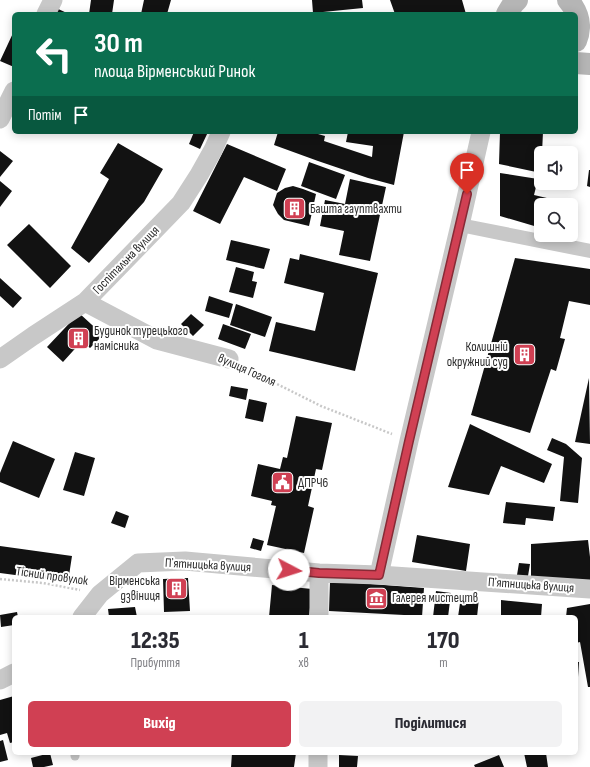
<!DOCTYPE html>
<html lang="uk">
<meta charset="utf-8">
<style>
body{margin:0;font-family:"Sofia Sans Condensed",sans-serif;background:#f2f2f3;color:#2b2b33;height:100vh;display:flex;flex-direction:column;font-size:15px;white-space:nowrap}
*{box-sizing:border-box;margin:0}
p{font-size:13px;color:#7c7c81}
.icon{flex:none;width:22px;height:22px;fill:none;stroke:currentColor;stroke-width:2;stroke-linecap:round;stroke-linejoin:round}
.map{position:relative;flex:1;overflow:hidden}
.details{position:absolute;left:12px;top:615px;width:566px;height:140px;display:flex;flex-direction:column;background:#fff;border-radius:6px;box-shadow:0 2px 10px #0003}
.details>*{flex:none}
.hud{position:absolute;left:12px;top:12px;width:566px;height:122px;border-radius:6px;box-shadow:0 2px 10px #0003;background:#0b6e4f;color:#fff;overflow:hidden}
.tools{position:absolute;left:534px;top:146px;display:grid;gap:8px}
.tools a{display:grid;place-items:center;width:44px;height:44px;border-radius:6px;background:#fff;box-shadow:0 2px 10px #0003;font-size:20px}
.pin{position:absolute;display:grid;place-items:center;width:34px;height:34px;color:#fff;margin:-41px -17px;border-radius:50% 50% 50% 0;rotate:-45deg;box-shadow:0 0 4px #0007}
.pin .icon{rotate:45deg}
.me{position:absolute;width:44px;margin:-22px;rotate:95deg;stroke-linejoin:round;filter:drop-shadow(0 0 3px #0008)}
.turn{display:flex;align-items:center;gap:14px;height:84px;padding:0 16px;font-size:18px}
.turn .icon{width:52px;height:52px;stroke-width:2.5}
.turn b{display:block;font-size:28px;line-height:34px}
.then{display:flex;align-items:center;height:38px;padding:0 16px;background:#0003;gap:8px;font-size:15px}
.eta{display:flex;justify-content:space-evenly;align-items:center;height:68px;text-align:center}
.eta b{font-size:24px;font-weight:800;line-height:28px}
.button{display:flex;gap:8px;margin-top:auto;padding:8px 16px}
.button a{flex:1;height:46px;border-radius:6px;background:#d04053;color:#fff;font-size:16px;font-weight:800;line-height:46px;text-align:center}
.button a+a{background:#f2f2f3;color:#2b2b33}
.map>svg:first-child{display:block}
.building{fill:#121212}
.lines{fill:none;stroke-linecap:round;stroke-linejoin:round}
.path{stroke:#c8c8c8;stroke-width:2.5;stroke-dasharray:2 2;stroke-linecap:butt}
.service{stroke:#c8c8c8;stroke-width:9}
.pedestrian{stroke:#c8c8c8;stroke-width:14}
.minor{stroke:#c8c8c8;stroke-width:19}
.secondary{stroke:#b5b5b5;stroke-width:22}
.route-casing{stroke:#872a36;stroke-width:10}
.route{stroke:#d04053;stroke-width:7}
.labels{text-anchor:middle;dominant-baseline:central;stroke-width:4;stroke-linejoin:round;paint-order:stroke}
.poi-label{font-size:13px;fill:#2b2b2b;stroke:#fff;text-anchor:start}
.street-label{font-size:13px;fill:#2b2b2b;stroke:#fff}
</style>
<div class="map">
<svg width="590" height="767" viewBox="0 0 590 767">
<rect width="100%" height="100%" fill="#fff"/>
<path class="building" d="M91,0H114L112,14H89Z
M144,0H171L167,14H141Z
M312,0H362L363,8L313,13Z
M390,0H462L466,14H395Z
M54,7L69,14H51Z
M14,31V67L0,61Z
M194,132H208L200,149L189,144Z
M278,132H311L325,136L324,141L372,157L373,146L346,142L348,132H404L394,185L368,178L318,161L274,145Z
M500,132H543L542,153H541V173L499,164Z
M118,143L163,169L144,202L89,263L71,248L109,179L100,173Z
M227,144L286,169L277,191L244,177L220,224L193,211Z
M0,151L13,161L0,177Z
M309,162L345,175L336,199L301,186Z
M589,170H590V187L587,186Z
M500,173L538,179L534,195L564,202V205H541V228L500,216Z
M350,179L386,187L370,261L339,255L344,231L320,226L325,200L345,204Z
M0,181L12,191L0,207Z
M293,186L303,189L316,194L309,226L284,220L278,214L273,205L277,193L285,188Z
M29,224L71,266L50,288L7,245Z
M231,240L270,249L264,269L226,260Z
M300,254L378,273L355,371L269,351L276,322L315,331L324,293L284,283L290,258L299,260Z
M515,258L590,269V305L569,301L560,338L565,339L556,371L551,369L530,433L471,415Z
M236,267L254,272L252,281L257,282L253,298L229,292Z
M0,278L22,298L13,308L0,296Z
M209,296L233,304L229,318L205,311Z
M236,304L272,317L265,337L230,325Z
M79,313L103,335L90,348L82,341L63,362L47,347Z
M191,314L204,325L193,336L181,324Z
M223,324L251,334L245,349L218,339Z
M589,378L590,444L575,442Z
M231,386L248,389L246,400L229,396Z
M249,399L267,403L263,422L245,418Z
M296,416L332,423L322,470L316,469L308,506L314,508L304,553L267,545L276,506L271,505L272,501L251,496L258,464L280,469L283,457L287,458Z
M470,424L552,464L544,483L501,466L489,495L448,487Z
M552,438L566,444L582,458L578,503L560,501L564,457L547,450Z
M13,441L55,459L39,498L0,482V473Z
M75,452L95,458L84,496L63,490Z
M506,502L555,507L553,521L526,518L525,525L503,523Z
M116,511L129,516L125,528L111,523Z
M417,535L470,544L466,571L412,562Z
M253,538L264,541L261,551L250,548Z
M588,540L590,557V581H531V544Z
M0,546L72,556L68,582L0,573Z
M519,563L530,564L527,582L516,581Z
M188,578L190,611L164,612L163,579Z
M330,581L424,588L422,617H404V615L329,611Z
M272,585L312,589L309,617H269Z
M436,591L451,593L448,617H433Z
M461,596L479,598L477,617H458Z
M501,600L542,604L541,617H501Z
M590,604V687H588L580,642L576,643V617H566L567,608Z
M135,607L137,617H109L108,609Z
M17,612L18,617H14V625L1,627L0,615Z
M576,662H579L577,692H576Z
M14,696V742L10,743L7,733L0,735V700Z
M3,740L8,760L0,762V741Z
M50,753L53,765L44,767H33L31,758Z
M232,753H296L294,767H231Z
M524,753H546L548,767H527Z
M339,755L358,756L357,767H339Z
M499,755L504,767H475L474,765Z"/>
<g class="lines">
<path class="path" d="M245,368L321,406L392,434
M0,579L43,583L80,590"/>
<path class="service" d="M75,753V756"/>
<path class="pedestrian" d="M460,225L590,251"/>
<path class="minor" d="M46,14L53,0
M0,119L14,91
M85,302L157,340L229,359
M0,359L33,336L85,302L181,203L199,175L213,150L221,132
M379,575L409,441L460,225L481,132
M82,617L100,594L138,563L185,561L319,573L379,575L590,589
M319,617V573
M0,680L14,673
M318,767V753"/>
<path class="secondary" d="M568,0C579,13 582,26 576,41
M507,14L513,4L517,0
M576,63L590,64"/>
</g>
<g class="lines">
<defs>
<path id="route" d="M289,570L319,573L379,575L409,441L467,194"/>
</defs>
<use href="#route" class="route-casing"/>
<use href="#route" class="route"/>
</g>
<defs>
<symbol id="building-square" viewBox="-11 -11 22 22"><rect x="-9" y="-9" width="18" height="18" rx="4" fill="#d04053" stroke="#fff"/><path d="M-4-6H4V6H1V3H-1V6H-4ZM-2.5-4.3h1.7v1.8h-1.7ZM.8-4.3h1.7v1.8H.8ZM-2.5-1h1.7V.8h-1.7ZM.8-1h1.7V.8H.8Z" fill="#fff"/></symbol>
<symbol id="civic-square" viewBox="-11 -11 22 22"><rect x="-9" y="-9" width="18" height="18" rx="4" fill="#d04053" stroke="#fff"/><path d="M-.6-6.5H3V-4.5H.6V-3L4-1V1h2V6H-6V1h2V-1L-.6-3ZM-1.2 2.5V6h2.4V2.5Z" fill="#fff"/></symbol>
<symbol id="museum-square" viewBox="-11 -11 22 22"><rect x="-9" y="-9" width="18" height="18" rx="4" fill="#d04053" stroke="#fff"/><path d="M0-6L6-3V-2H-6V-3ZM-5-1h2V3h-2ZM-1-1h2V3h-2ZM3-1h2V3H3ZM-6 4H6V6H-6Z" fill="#fff"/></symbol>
</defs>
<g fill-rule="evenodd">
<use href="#building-square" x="282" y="196" width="25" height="25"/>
<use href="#building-square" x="66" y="326" width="25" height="25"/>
<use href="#building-square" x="512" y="342" width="25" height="25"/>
<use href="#civic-square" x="270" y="470" width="25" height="25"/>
<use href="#building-square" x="164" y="576" width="25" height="25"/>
<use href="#museum-square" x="364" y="586" width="25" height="25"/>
</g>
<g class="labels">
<g class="poi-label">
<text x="310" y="209">Башта гауптвахти</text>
<text x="94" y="331">Будинок турецького<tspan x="94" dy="15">намісника</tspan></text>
<text x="508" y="347" text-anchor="end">Колишній<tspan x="508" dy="15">окружний суд</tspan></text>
<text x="298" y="483">ДПРЧ6</text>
<text x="160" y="581" text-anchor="end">Вірменська<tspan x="160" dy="15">дзвіниця</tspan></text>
<text x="392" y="598">Галерея мистецтв</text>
</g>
<g class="street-label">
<text transform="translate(126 260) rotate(-46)">Госпітальна вулиця</text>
<text transform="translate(247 370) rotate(24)">вулиця Гоголя</text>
<text transform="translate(208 565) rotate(3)">Пʼятницька вулиця</text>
<text transform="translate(52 576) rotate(8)">Тісний провулок</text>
<text transform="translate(531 585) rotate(4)">Пʼятницька вулиця</text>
</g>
</g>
</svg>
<div class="tools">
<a><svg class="icon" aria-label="sound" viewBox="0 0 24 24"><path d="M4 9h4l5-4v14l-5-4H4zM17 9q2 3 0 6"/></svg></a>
<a><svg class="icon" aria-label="search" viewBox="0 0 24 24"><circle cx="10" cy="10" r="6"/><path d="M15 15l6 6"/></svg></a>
</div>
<div class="pin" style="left:467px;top:194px;background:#d93025"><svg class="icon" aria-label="arrive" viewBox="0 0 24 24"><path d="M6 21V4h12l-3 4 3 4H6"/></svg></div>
<svg class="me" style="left:289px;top:570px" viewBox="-20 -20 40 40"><circle r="19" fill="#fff"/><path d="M0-13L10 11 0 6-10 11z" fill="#d04053"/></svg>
<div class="hud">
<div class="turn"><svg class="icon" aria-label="left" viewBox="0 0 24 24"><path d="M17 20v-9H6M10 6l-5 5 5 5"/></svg><div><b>30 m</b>площа Вірменський Ринок</div></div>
<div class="then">Потім<svg class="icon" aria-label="arrive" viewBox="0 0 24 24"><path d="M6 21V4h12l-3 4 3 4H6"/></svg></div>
</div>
<section class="details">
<div class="eta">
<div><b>12:35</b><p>Прибуття</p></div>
<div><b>1</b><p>хв</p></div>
<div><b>170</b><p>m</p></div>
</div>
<div class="button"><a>Вихід</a><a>Поділитися</a></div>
</section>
</div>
